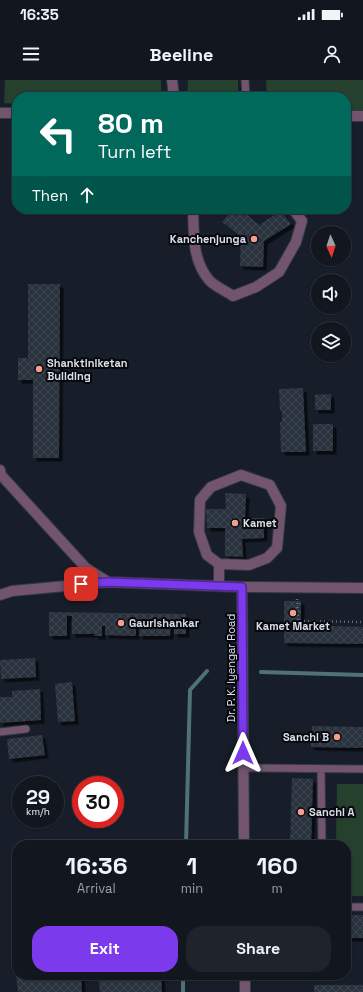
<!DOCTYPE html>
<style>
body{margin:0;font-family:"Space Grotesk",sans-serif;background:#1e232c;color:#f1f3f6;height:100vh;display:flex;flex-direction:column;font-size:15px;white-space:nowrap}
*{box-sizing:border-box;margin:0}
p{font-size:13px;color:#9c9fa4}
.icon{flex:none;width:22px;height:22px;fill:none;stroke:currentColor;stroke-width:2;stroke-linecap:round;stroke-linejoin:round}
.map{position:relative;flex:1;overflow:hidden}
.sheet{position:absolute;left:12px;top:760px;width:339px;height:140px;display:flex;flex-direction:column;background:#11161f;border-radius:16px;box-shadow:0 1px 3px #0004,0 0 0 1px #30353d}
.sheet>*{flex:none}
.top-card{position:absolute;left:12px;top:12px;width:339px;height:122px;border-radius:16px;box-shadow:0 1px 3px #0004,0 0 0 1px #30353d;background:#00695c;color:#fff;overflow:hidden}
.needle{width:26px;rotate:177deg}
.controls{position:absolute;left:311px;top:146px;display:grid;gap:8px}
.controls a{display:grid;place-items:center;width:40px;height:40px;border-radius:50%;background:#11161f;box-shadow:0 1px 3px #0004,0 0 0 1px #30353d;font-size:20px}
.speed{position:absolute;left:12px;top:696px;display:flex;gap:8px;font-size:20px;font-weight:700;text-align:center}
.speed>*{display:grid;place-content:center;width:52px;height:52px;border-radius:50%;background:#11161f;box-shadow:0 1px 3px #0004,0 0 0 1px #30353d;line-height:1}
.speed small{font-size:10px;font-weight:400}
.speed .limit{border:6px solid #d22;background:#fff;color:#111}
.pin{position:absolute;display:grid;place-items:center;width:34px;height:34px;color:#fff;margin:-17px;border-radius:8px;box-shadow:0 2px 6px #0006}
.me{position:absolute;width:44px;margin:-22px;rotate:0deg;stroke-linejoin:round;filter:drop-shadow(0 0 3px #0008)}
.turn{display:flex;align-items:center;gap:14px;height:84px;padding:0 20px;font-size:18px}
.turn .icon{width:52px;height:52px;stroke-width:2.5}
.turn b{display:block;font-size:28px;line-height:34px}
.then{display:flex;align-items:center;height:38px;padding:0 20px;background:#0003;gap:8px;font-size:15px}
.eta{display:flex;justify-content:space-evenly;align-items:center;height:68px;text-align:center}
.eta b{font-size:24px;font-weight:700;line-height:28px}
.primary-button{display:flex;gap:8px;margin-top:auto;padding:8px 20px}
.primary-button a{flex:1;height:46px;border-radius:16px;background:#7c3aed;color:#fff;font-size:16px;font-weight:700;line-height:46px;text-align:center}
.primary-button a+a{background:#1e232c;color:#f1f3f6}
.status{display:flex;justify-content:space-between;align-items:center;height:28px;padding:0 20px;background:#11161f;direction:ltr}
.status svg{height:11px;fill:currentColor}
header{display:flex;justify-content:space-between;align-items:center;height:52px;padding:0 20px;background:#11161f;font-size:18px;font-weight:700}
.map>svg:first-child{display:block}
.grass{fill:#25402d}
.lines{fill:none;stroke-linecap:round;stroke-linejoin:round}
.stream{stroke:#4f7274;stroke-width:4}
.building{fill:url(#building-cross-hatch);filter:url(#shadow)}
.service-casing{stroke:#323944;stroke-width:9}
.minor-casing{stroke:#323944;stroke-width:12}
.tertiary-casing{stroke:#323944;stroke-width:12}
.path{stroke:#646a74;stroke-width:2.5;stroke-dasharray:1 3;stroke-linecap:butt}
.service{stroke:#73546e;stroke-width:7}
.minor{stroke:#73546e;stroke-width:10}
.tertiary{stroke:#73546e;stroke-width:10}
.route-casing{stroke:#51269a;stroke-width:10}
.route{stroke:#7c3aed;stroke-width:7}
.poi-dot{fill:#f59d8f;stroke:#06080d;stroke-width:1.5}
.labels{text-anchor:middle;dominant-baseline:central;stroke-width:4;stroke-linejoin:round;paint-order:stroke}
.poi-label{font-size:11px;font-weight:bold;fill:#dadfe7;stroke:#06080d;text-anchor:start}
.street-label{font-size:11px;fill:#dadfe7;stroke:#06080d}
</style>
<div class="status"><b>16:35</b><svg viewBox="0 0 49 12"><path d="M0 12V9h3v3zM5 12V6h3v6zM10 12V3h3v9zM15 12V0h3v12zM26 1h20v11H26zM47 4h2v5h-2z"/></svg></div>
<header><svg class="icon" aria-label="menu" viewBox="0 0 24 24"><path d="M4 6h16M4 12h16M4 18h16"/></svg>Beeline<svg class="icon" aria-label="person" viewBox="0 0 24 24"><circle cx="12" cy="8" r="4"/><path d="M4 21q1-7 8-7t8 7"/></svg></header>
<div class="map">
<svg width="363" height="912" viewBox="0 0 363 912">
<defs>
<pattern id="building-cross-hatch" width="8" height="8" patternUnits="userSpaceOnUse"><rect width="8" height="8" fill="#2a323e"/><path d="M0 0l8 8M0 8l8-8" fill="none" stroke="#3e4651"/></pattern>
<filter id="shadow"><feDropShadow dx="3.5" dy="3.5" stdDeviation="0" flood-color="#0009"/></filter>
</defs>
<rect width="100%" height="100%" fill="#171e29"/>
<path class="grass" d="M5,0H161V17H17V24L4,23Z
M188,0H238V17H187Z
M266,0H363V30H346V17H267Z
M337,704H363V816H346V765H336Z"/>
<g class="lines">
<path class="stream" d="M261,592L363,595
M186,765L190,610L207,591
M183,912V895"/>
</g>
<path class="building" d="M233,129H240L259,145L281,131L291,144L264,161L263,187L240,186L241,157L222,142Z
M28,204H60L59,378H33V300H18V278H28Z
M303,308L306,372H281L280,342H282V330L280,331L279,309Z
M331,314V330H315V315Z
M313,344H333V371H313Z
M225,413L246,414L245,438H264V458L242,459L243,477L225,476V448H207L206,429H226Z
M284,521H301V545L363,547V564L284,563Z
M49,532L186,534V554H174V540L171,539L170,556H139V547H136V556L105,555V546H102V556H94L95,554H72V536H67V556H49Z
M35,578L36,597L1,599L0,580Z
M72,602L75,641L58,642L55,604Z
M40,609L41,640L0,643V617H12V611Z
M312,646L363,647V668L311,667Z
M42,655L45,675L9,679L7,659Z
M292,698L313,699L311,765H290Z
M346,835H363V858H346Z
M13,860H17V891H16Z
M16,895H81L82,912H18Z
M98,895H161L162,912H100Z
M314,905H363V912H314Z"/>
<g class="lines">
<defs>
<path id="service" d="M245,0L246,17
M0,652L26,649
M243,688L363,689
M321,689L322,765
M346,827H363"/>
<path id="minor" d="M172,0L174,17
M193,129C194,154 192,180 209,200C214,206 226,211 233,216L256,207L279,192L296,162L302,141L293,129
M0,390L1,395L86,488L108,502L242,507L363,508
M219,506V484L207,475L199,452L200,420L211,407L241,395L270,405L281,426L277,468L267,478L249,485L219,484
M242,507L244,765
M0,515L12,511L108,502
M245,895V912"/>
<path id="tertiary" d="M0,33H17
M346,36H363"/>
</defs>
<use href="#service" class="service-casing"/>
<use href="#minor" class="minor-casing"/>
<use href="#tertiary" class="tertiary-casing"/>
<path class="path" d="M297,519L298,541L363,542"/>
<use href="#service" class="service"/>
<use href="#minor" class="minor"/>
<use href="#tertiary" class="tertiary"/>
</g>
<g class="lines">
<defs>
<path id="route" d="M81,504L108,502L242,507L243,673"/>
</defs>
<use href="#route" class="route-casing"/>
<use href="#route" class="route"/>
</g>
<g class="poi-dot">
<circle cx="254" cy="159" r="4"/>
<circle cx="39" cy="289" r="4"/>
<circle cx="235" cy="443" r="4"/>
<circle cx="293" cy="533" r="4"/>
<circle cx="121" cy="543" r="4"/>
<circle cx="337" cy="657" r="4"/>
<circle cx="301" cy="732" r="4"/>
</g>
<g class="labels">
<g class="poi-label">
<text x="246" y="159" text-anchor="end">Kanchenjunga</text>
<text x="47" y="283">Shanktiniketan<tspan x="47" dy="13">Building</tspan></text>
<text x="243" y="443">Kamet</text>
<text x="129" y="543">Gaurishankar</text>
<text x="293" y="546" text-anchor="middle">Kamet Market</text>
<text x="329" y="657" text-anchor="end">Sanchi B</text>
<text x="309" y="732">Sanchi A</text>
</g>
<g class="street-label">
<text transform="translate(231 588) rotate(-90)">Dr. P. K. Iyengar Road</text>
</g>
</g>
</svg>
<div class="controls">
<a><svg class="needle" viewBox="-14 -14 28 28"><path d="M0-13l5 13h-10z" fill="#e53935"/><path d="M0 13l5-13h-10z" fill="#9c9fa4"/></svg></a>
<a><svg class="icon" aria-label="sound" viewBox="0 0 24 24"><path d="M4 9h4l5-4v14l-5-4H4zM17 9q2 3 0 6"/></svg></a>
<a><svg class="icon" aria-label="layers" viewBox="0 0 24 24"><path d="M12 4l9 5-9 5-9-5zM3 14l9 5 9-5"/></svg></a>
</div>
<div class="speed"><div>29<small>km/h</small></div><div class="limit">30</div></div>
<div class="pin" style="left:81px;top:504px;background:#d93025"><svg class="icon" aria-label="arrive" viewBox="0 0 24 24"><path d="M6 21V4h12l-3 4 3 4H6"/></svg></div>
<svg class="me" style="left:243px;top:673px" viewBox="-20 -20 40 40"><path d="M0-17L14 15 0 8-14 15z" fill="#7c3aed" stroke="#fff" stroke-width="4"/></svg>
<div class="top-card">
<div class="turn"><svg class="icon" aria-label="left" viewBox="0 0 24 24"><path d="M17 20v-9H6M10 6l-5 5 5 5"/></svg><div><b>80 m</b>Turn left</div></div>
<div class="then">Then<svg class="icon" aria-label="ahead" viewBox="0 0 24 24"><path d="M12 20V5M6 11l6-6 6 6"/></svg></div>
</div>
<section class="sheet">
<div class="eta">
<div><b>16:36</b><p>Arrival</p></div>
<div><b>1</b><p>min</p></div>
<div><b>160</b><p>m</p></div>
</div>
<div class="primary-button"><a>Exit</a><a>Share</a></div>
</section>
</div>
